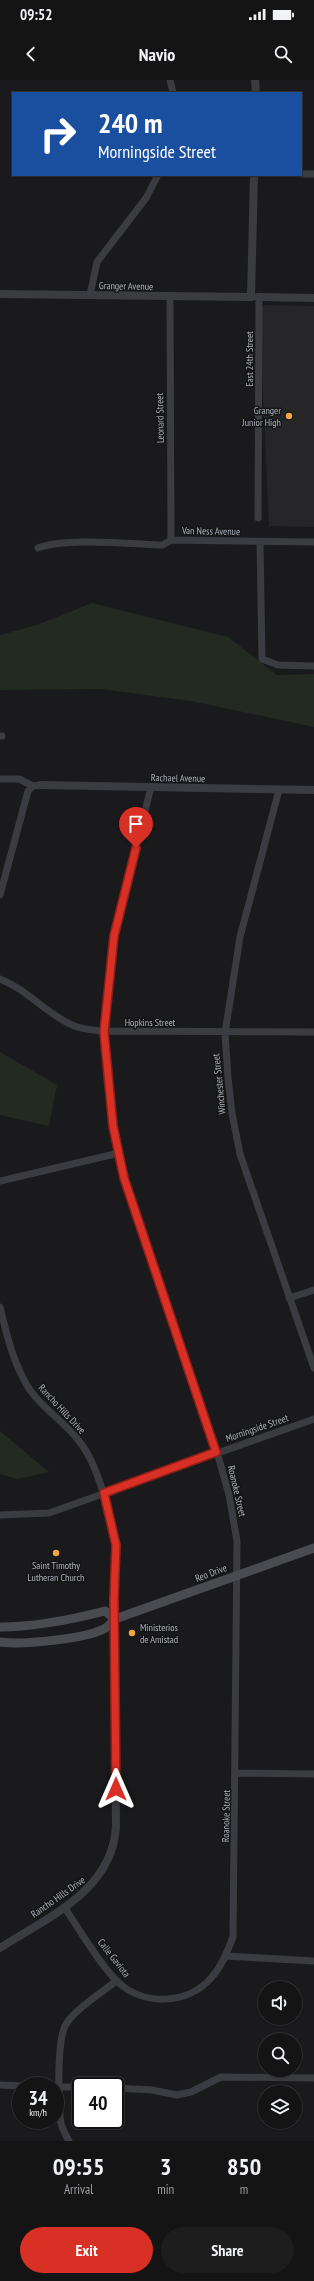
<!DOCTYPE html>
<style>
body{margin:0;font-family:"PT Sans Narrow",sans-serif;background:#1d1d1e;color:#f1f3f6;height:100vh;display:flex;flex-direction:column;font-size:15px;white-space:nowrap}
*{box-sizing:border-box;margin:0}
p{font-size:13px;color:#9d9ea0}
.icon{flex:none;width:22px;height:22px;fill:none;stroke:currentColor;stroke-width:2;stroke-linecap:round;stroke-linejoin:round}
.map{position:relative;height:2061px;overflow:hidden}
.panel{display:flex;flex-direction:column;background:#141415;flex:1}
.panel>*{flex:none}
.hud{position:absolute;left:12px;top:12px;width:290px;height:84px;border-radius:0px;box-shadow:0 1px 3px #0004,0 0 0 1px #333334;background:#1a4fa0;color:#fff;overflow:hidden}
.controls{position:absolute;left:258px;top:1901px;display:grid;gap:8px}
.controls a{display:grid;place-items:center;width:44px;height:44px;border-radius:50%;background:#141415;box-shadow:0 1px 3px #0004,0 0 0 1px #333334;font-size:20px}
.speed{position:absolute;left:12px;top:1997px;display:flex;gap:8px;font-size:20px;font-weight:700;text-align:center}
.speed>*{display:grid;place-content:center;width:52px;height:52px;border-radius:50%;background:#141415;box-shadow:0 1px 3px #0004,0 0 0 1px #333334;line-height:1}
.speed small{font-size:10px;font-weight:400}
.speed .limit{border:2px solid #111;border-radius:6px;background:#fff;color:#111}
.pin{position:absolute;display:grid;place-items:center;width:34px;height:34px;color:#fff;margin:-41px -17px;border-radius:50% 50% 50% 0;rotate:-45deg;box-shadow:0 0 4px #0007}
.pin .icon{rotate:45deg}
.me{position:absolute;width:44px;margin:-22px;rotate:0deg;stroke-linejoin:round;filter:drop-shadow(0 0 3px #0008)}
.turn{display:flex;align-items:center;gap:14px;height:84px;padding:0 20px;font-size:18px}
.turn .icon{width:52px;height:52px;stroke-width:2.5}
.turn b{display:block;font-size:28px;line-height:34px}
.eta{display:flex;justify-content:space-evenly;align-items:center;height:68px;text-align:center}
.eta b{font-size:24px;font-weight:600;line-height:28px}
.button{display:flex;gap:8px;margin-top:auto;padding:8px 20px}
.button a{flex:1;height:46px;border-radius:24px;background:#d93025;color:#fff;font-size:16px;font-weight:600;line-height:46px;text-align:center}
.button a+a{background:#1d1d1e;color:#f1f3f6}
.status{display:flex;justify-content:space-between;align-items:center;height:28px;padding:0 20px;background:#141415;direction:ltr}
.status svg{height:11px;fill:currentColor}
header{display:flex;justify-content:space-between;align-items:center;height:52px;padding:0 20px;background:#141415;font-size:18px;font-weight:600}
.map>svg:first-child{display:block}
.built{fill:#262629}
.green{fill:#222a22}
.lines{fill:none;stroke-linecap:round;stroke-linejoin:round}
.minor{stroke:#3b3c41;stroke-width:7}
.tertiary{stroke:#3b3c41;stroke-width:8}
.secondary{stroke:#494b51;stroke-width:9}
.route-casing{stroke:#8d1f18;stroke-width:10}
.route{stroke:#d93025;stroke-width:7}
.poi-dot{fill:#efa73e;stroke:#151517;stroke-width:1.5}
.labels{text-anchor:middle;dominant-baseline:central;stroke-width:3;stroke-linejoin:round;paint-order:stroke}
.street-label{font-size:10px;fill:#acb2bb;stroke:#151517}
.poi-label{font-size:10px;fill:#acb2bb;stroke:#151517;text-anchor:end}
</style>
<div class="status"><b>09:52</b><svg viewBox="0 0 49 12"><path d="M0 12V9h3v3zM5 12V6h3v6zM10 12V3h3v9zM15 12V0h3v12zM26 1h20v11H26zM47 4h2v5h-2z"/></svg></div>
<header><svg class="icon" aria-label="back" viewBox="0 0 24 24"><path d="M15 5l-7 7 7 7"/></svg>Navio<svg class="icon" aria-label="search" viewBox="0 0 24 24"><circle cx="10" cy="10" r="6"/><path d="M15 15l6 6"/></svg></header>
<div class="map">
<svg width="314" height="2061" viewBox="0 0 314 2061">
<rect width="100%" height="100%" fill="#1a1a1c"/>
<path class="built" d="M259,225L314,226V447L269,446Z"/>
<path class="green" d="M92,523L228,557L277,595L314,594V647L191,621L100,609L0,610V555L37,545Z
M0,972L57,1005L49,1046L0,1035Z
M0,1351L49,1392L17,1399L0,1394Z"/>
<g class="lines">
<path class="minor" d="M170,0L173,13
M301,94H314
M90,215L97,182L146,118L158,95
M170,216L171,460
M256,217H259L258,438
M260,462L262,579L278,585L314,586
M38,468C64,457 133,464 163,465L171,460L314,462
M0,656H2
M0,699H19L33,706
M279,710L240,857L225,953L228,998L232,1033L240,1074L314,1288
M0,815L28,711L33,706L41,705
M0,899C26,909 44,931 68,943C79,949 92,950 104,951L314,952
M0,1101L119,1073
M289,1218L314,1210
M0,1227C7,1256 14,1286 30,1310C44,1330 65,1342 79,1361C91,1376 98,1395 103,1413
M0,1435L49,1433L314,1339
M236,1693L314,1694
M64,1827C79,1848 99,1884 118,1902C143,1926 188,1925 211,1898C222,1886 227,1872 233,1857L237,1461L229,1415L217,1372L124,1096L113,1046L106,977L104,951L114,856L151,707
M225,1876L314,1881
M0,2005L23,2006
M55,2007H81
M115,2008L152,2010L177,2015L191,2012L221,1997L314,1998
M69,2061C66,2056 63,2050 61,2044C58,2025 57,1963 65,1946C73,1930 103,1912 116,1901"/>
<path class="tertiary" d="M255,0L256,13
M0,214L251,217L254,95
M259,217L314,218
M41,705L314,710
M0,1868C48,1837 112,1811 116,1747L114,1520L116,1465L103,1413"/>
<path class="secondary" d="M0,1547C36,1547 70,1540 105,1531L115,1539
M0,1562C20,1565 91,1559 107,1547C110,1545 113,1541 115,1539L314,1468"/>
</g>
<g class="lines">
<defs>
<path id="route" d="M116,1709L114,1520L116,1465L104,1413L216,1372L124,1098L113,1046L104,952L114,856L136,768"/>
</defs>
<use href="#route" class="route-casing"/>
<use href="#route" class="route"/>
</g>
<g class="poi-dot">
<circle cx="289" cy="336" r="4"/>
<circle cx="56" cy="1473" r="4"/>
<circle cx="132" cy="1553" r="4"/>
</g>
<g class="labels">
<g class="street-label">
<text transform="translate(126 206) rotate(1)">Granger Avenue</text>
<text transform="translate(249 279) rotate(-90)">East 24th Street</text>
<text transform="translate(160 338) rotate(-91)">Leonard Street</text>
<text transform="translate(211 451) rotate(1)">Van Ness Avenue</text>
<text transform="translate(178 698) rotate(1)">Rachael Avenue</text>
<text x="150" y="942">Hopkins Street</text>
<text transform="translate(219 1004) rotate(-96)">Winchester Street</text>
<text transform="translate(62 1329) rotate(47)">Rancho Hills Drive</text>
<text transform="translate(257 1348) rotate(-19)">Morningside Street</text>
<text transform="translate(237 1411) rotate(77)">Roanoke Street</text>
<text transform="translate(211 1493) rotate(-20)">Reo Drive</text>
<text transform="translate(226 1736) rotate(-89)">Roanoke Street</text>
<text transform="translate(58 1817) rotate(-35)">Rancho Hills Drive</text>
<text transform="translate(114 1878) rotate(52)">Calle Gaviota</text>
</g>
<g class="poi-label">
<text x="281" y="330">Granger<tspan x="281" dy="12">Junior High</tspan></text>
<text x="56" y="1485" text-anchor="middle">Saint Timothy<tspan x="56" dy="12">Lutheran Church</tspan></text>
<text x="140" y="1547" text-anchor="start">Ministerios<tspan x="140" dy="12">de Amistad</tspan></text>
</g>
</g>
</svg>
<div class="controls">
<a><svg class="icon" aria-label="sound" viewBox="0 0 24 24"><path d="M4 9h4l5-4v14l-5-4H4zM17 9q2 3 0 6"/></svg></a>
<a><svg class="icon" aria-label="search" viewBox="0 0 24 24"><circle cx="10" cy="10" r="6"/><path d="M15 15l6 6"/></svg></a>
<a><svg class="icon" aria-label="layers" viewBox="0 0 24 24"><path d="M12 4l9 5-9 5-9-5zM3 14l9 5 9-5"/></svg></a>
</div>
<div class="speed"><div>34<small>km/h</small></div><div class="limit">40</div></div>
<div class="pin" style="left:136px;top:768px;background:#d93025"><svg class="icon" aria-label="arrive" viewBox="0 0 24 24"><path d="M6 21V4h12l-3 4 3 4H6"/></svg></div>
<svg class="me" style="left:116px;top:1709px" viewBox="-20 -20 40 40"><path d="M0-17L14 15 0 8-14 15z" fill="#d93025" stroke="#fff" stroke-width="4"/></svg>
<div class="hud">
<div class="turn"><svg class="icon" aria-label="right" viewBox="0 0 24 24"><path d="M7 20v-9h11M14 6l5 5-5 5"/></svg><div><b>240 m</b>Morningside Street</div></div>
</div>
</div>
<section class="panel">
<div class="eta">
<div><b>09:55</b><p>Arrival</p></div>
<div><b>3</b><p>min</p></div>
<div><b>850</b><p>m</p></div>
</div>
<div class="button"><a>Exit</a><a>Share</a></div>
</section>
